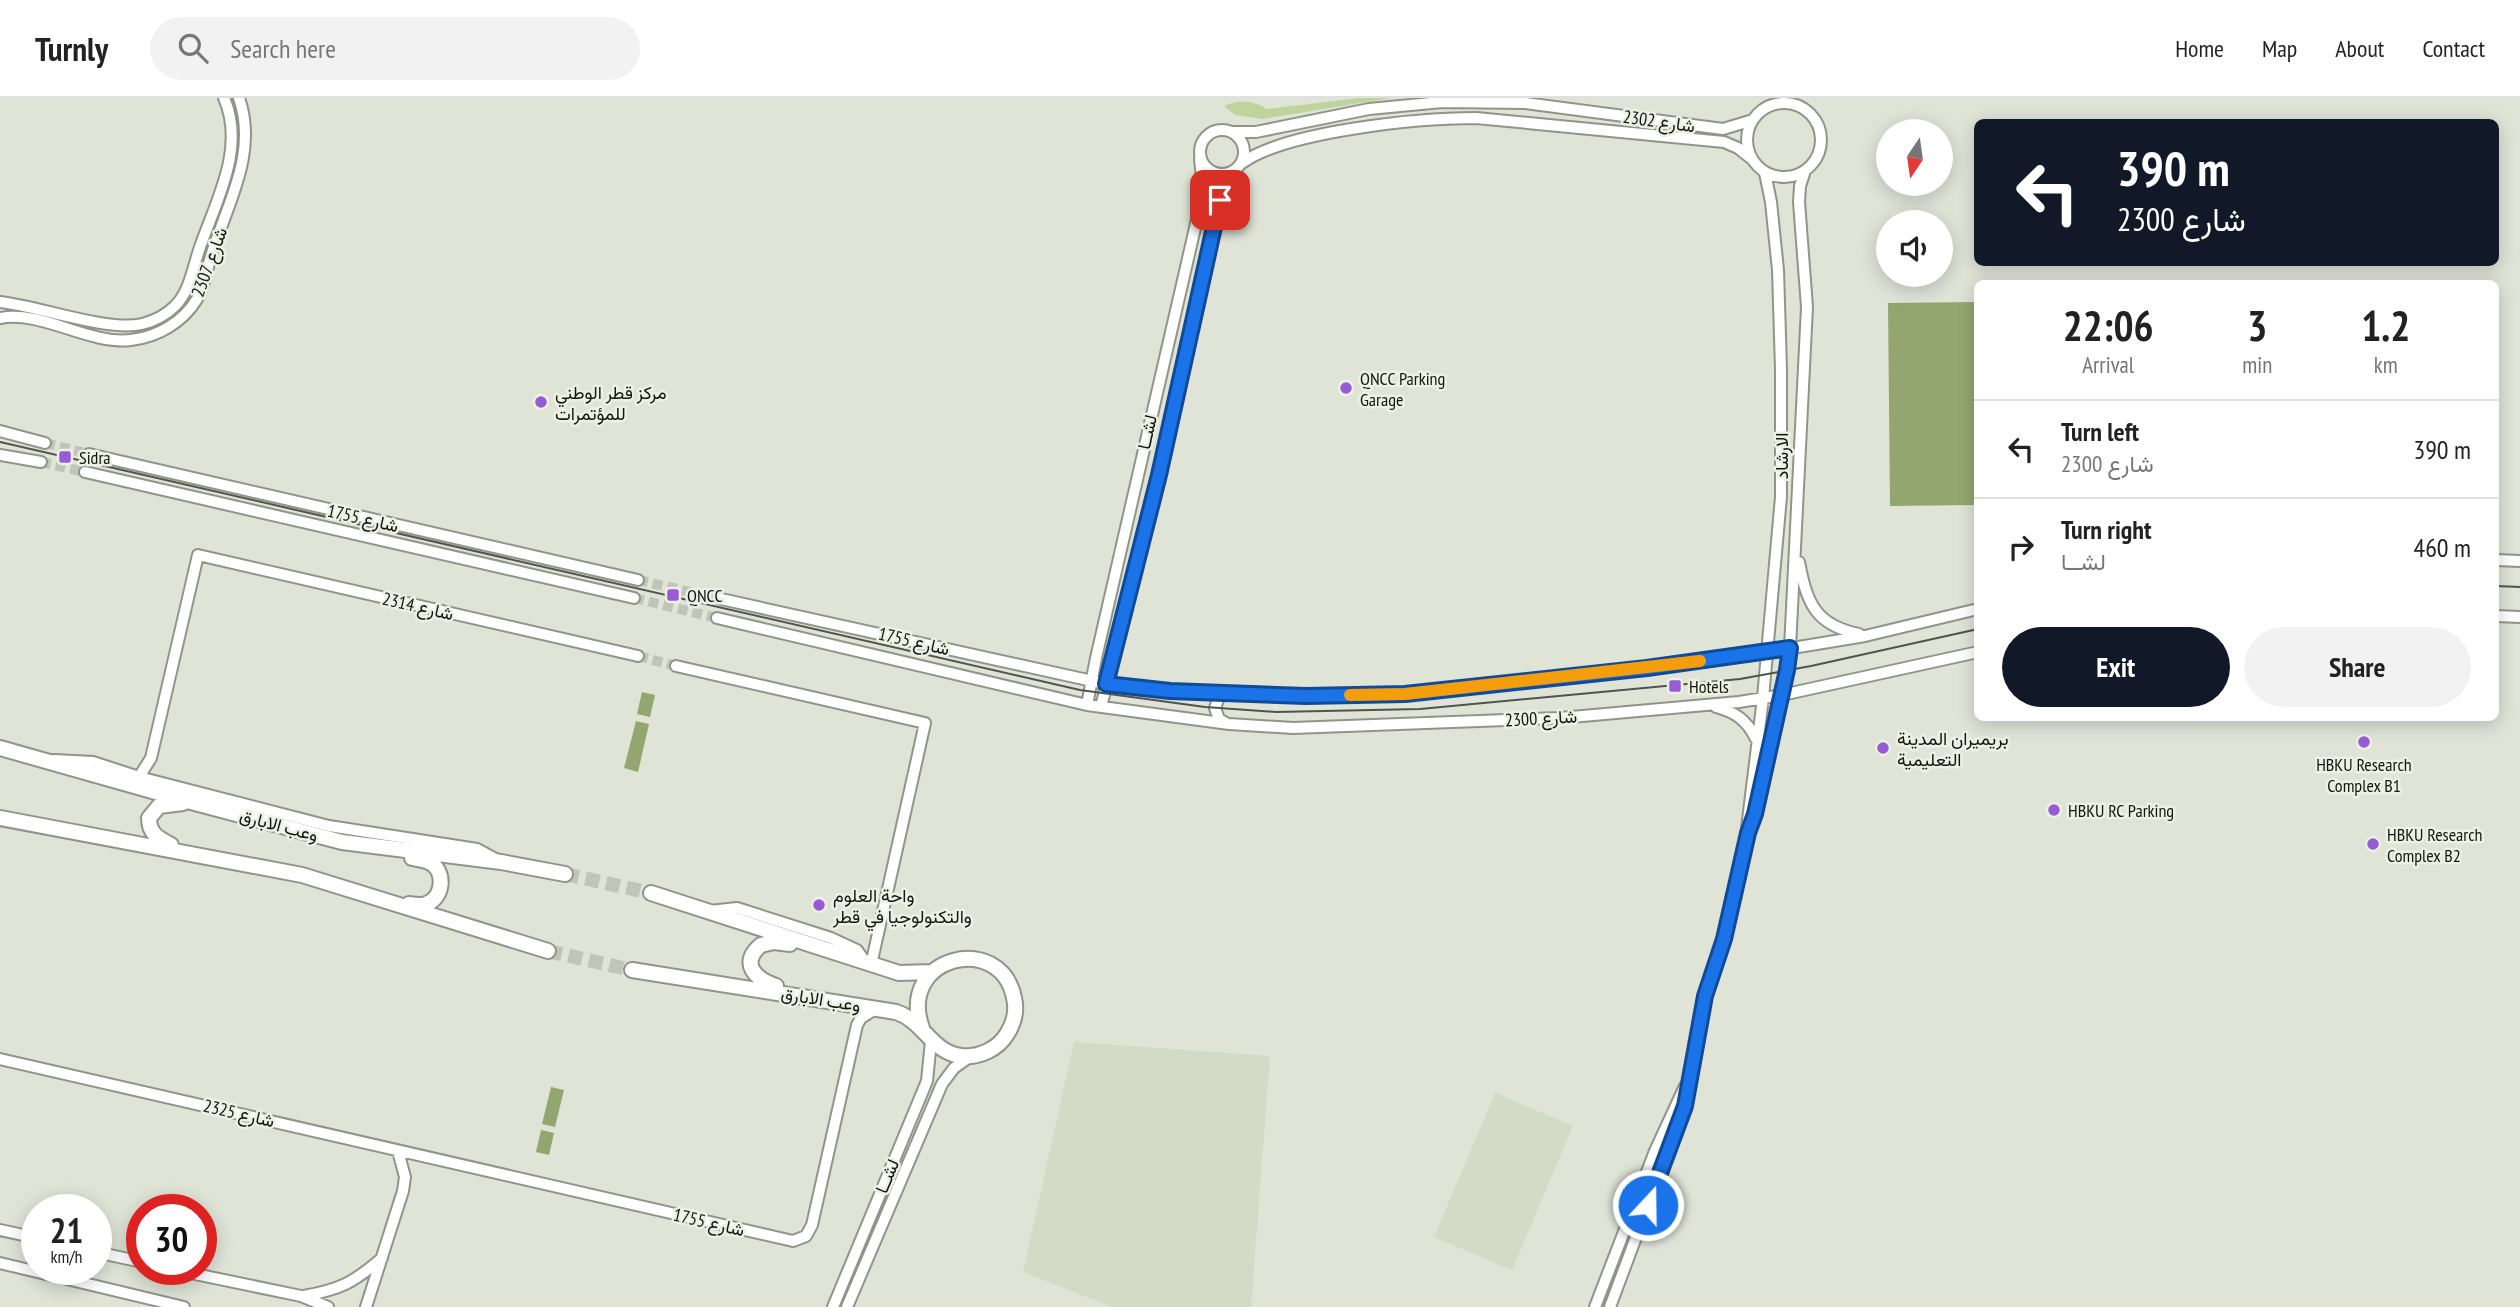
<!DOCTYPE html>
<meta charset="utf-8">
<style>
body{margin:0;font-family:"PT Sans Narrow",Vazirmatn,sans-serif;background:#f2f2f2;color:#222;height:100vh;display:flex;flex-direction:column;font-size:26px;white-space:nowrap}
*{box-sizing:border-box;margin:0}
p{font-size:23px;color:#767676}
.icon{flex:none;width:38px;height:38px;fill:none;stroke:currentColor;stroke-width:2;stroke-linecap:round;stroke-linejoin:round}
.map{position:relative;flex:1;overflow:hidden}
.details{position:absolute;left:1974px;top:182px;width:525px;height:441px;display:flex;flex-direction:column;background:#fff;border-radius:10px;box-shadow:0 4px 18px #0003}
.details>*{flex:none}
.hud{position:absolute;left:1974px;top:21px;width:525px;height:147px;border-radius:10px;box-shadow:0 4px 18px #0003;background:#111827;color:#fff;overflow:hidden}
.needle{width:46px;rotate:193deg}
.fabs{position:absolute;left:1876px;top:21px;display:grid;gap:14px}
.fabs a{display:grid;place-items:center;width:77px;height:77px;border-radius:50%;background:#fff;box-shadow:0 4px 18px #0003;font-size:35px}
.speed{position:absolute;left:21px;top:1096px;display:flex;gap:14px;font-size:35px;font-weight:700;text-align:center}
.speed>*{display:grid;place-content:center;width:91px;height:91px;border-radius:50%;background:#fff;box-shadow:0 4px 18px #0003;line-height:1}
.speed small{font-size:18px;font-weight:400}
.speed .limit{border:10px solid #d22;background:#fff;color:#111}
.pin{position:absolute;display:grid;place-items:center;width:60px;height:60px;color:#fff;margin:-30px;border-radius:14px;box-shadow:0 4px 10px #0006}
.me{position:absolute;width:77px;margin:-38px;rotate:21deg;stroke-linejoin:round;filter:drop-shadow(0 0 5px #0008)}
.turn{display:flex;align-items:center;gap:24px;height:147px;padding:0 28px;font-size:32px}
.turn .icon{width:91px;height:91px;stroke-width:2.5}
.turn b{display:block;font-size:49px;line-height:60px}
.eta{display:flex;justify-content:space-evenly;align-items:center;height:119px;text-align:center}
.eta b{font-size:42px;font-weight:800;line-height:49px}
.primary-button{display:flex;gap:14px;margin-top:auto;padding:14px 28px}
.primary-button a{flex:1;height:80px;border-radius:42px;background:#111827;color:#fff;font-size:28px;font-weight:800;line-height:80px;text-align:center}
.primary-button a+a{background:#f2f2f2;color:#222}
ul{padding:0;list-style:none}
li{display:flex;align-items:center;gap:21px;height:98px;padding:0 28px;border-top:2px solid #e0e0e0}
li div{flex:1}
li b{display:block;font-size:26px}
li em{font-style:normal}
header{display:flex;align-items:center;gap:42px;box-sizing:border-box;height:98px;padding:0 35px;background:#fff;border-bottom:2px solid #e0e0e0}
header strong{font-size:33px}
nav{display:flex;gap:38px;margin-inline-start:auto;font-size:24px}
.search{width:490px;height:63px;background:#f2f2f2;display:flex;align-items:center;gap:18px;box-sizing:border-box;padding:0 24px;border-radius:38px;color:#767676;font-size:26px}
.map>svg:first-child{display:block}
.built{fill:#d3dbc6}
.green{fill:#bfd39c}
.water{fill:#93a66f}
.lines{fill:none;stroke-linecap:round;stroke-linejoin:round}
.minor-tunnel{stroke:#c1c5b9;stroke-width:10;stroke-dasharray:10 5;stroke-linecap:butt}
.tertiary-tunnel{stroke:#c1c5b9;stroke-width:14;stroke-dasharray:14 7;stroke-linecap:butt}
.minor-casing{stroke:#919589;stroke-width:14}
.tertiary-casing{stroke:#919589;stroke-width:18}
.minor{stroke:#fff;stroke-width:10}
.tertiary{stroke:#fff;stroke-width:14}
.tram{stroke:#51544d;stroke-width:2}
.route-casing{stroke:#114b97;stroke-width:18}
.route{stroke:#1a73e8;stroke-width:12}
.slow{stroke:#f59e0b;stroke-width:12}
.poi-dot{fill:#975cd3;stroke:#ecf1e4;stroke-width:2.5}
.labels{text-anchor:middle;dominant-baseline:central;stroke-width:5;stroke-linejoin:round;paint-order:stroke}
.street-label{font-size:18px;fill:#141611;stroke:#ecf1e4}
.poi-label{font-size:18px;fill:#141611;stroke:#ecf1e4;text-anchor:start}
</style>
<header>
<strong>Turnly</strong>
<div class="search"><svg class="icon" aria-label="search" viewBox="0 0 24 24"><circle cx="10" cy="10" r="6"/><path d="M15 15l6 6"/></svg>Search here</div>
<nav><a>Home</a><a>Map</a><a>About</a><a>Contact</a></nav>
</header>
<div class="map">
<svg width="2520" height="1209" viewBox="0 0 2520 1209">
<rect width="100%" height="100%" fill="#dfe4d7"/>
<path class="built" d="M1074,944L1270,958L1251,1209H1112L1023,1174Z
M1495,995L1573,1028L1512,1172L1434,1139Z"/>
<path class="green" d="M1359,0H1391L1263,21L1235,17L1224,8C1239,1 1253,2 1267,11Z"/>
<path class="water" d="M1977,204V407L1890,408L1888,205Z
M642,594L655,597L650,619L637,616Z
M636,623L649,626L638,674L624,670Z
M551,989L564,992L555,1029L542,1026Z
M541,1032L554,1035L549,1057L536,1054Z"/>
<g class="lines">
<path class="minor-tunnel" d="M45,345L89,356
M41,364L85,374
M638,482L721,501
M634,500L717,520
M638,558L676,568"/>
<path class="tertiary-tunnel" d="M565,776L651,795
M548,853L632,872"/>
<defs>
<path id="minor" d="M1747 42a37 37 0 1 1 74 0a37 37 0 1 1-74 0Z
M1200 54a22 22 0 1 1 44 0a22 22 0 1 1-44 0Z
M1232,34H1256L1369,11L1442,4L1525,5L1723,31L1753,22
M1242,65C1286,33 1420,20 1476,20L1724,44L1738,50L1752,61
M0,204C39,208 107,234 142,226C154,223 166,217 175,208C190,193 193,169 200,149C216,103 246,50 224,0
M0,220C42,212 89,247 131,242C158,239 183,224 197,201C205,187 207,170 212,155C228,105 258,54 239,0
M0,333L45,345
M89,356L638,482
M0,357L41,364
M85,374L634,500
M2496,462L2520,463
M1799,464C1807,505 1815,527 1859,536
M721,501L1106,586L1170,593L1306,598L1405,596L1647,570L1768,554L1865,538L1978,511
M2496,518L2520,519
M717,520L1087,607L1229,626L1293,630L1560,620L1739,604L1782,597L1978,554
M676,568L925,625L871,867
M1224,595L1219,599L1215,610L1219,621L1228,626
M1087,607L1096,560L1201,104L1203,89L1200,61
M1101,609L1159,377L1221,101L1233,74
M1716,609C1735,614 1747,622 1756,641
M54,662L93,664L139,679L329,728L477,751L499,763
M139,679L151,660L198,457L638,558
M1747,730L1763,600L1781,399V271L1778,172L1771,104L1765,75
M710,813L737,810L831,840L857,852L866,865
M0,961L793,1143L806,1138L812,1127L857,927L861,920L877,910
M0,1132L37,1140
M96,1154L142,1164
M0,1165L184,1209
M171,1171L301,1198L328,1209
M304,1198C341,1191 353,1185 382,1160
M366,1209L403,1093L405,1079L398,1053
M833,1209L927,983L931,943
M847,1209L942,986L954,970L971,958
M1595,1209L1655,1053L1685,988
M1610,1209L1685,1008L1705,898L1724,841L1748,735L1755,716L1787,572L1790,550L1807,209L1799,104L1800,88L1805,73"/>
<path id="tertiary" d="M0,650L191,704L342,744L501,764L565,776
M0,720L302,777L548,853
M171,747C158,740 149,736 149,720L159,708L183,705
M651,795L899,875L932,874
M409,806C415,807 421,808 426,806C444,800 446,772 429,764C424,762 417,761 412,760
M632,872L896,914C924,923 931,954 961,958C979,960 998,951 1007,936C1014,925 1017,912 1014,900C1001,833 896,858 922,930
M776,888C755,881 739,865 761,847L774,844L790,846"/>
</defs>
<use href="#minor" class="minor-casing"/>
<use href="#tertiary" class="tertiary-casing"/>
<use href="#minor" class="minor"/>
<use href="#tertiary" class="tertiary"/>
<path class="tram" d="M0,344L1080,592L1205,609L1276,614L1420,611L1740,581L1811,568L1978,531
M2496,488L2520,489"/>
</g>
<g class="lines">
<defs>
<path id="route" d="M1220,102L1159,377L1106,586L1170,593L1306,598L1405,596L1647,570L1790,550L1787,572L1755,716L1748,735L1724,841L1705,898L1685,1008L1648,1107"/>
</defs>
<use href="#route" class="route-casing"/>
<use href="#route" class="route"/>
<path class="slow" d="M1350,597L1405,596L1700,563"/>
</g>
<g class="poi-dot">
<circle cx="1346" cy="290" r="7"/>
<circle cx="541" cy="304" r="7"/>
<rect x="58" y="352" width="14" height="14" rx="3.5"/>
<rect x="666" y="490" width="14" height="14" rx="3.5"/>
<rect x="1668" y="581" width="14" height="14" rx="3.5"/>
<circle cx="2364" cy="644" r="7"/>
<circle cx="1883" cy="650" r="7"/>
<circle cx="2054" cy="712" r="7"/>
<circle cx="2373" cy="746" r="7"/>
<circle cx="819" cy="807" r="7"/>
</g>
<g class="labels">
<g class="street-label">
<text transform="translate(1659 23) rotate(8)">شارع 2302</text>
<text transform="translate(209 164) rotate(-70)">شارع 2307</text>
<text transform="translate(1147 334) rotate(-77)">لشــا</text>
<text transform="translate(1781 358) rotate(-90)">الارشاد</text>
<text transform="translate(363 420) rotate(13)">شارع 1755</text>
<text transform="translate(418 508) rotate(13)">شارع 2314</text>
<text transform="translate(914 543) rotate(13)">شارع 1755</text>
<text transform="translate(1541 620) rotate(-3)">شارع 2300</text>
<text transform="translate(279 727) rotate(15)">وعب الابارق</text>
<text transform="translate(821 901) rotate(9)">وعب الابارق</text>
<text transform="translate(239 1015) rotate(13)">شارع 2325</text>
<text transform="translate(887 1078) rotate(-67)">لشــا</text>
<text transform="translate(709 1124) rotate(13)">شارع 1755</text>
</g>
<g class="poi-label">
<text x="1360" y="280">QNCC Parking<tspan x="1360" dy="21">Garage</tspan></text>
<text x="555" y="294">مركز قطر الوطني<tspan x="555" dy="21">للمؤتمرات</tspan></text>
<text x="79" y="359">Sidra</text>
<text x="687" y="497">QNCC</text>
<text x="1689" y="588">Hotels</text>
<text x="1897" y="640">بريميران المدينة<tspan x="1897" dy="21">التعليمية</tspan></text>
<text x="2364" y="666" text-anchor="middle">HBKU Research<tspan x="2364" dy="21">Complex B1</tspan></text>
<text x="2068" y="712">HBKU RC Parking</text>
<text x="2387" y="736">HBKU Research<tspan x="2387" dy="21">Complex B2</tspan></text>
<text x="833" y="797">واحة العلوم<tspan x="833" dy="21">والتكنولوجيا في قطر</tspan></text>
</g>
</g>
</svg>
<div class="fabs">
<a><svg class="needle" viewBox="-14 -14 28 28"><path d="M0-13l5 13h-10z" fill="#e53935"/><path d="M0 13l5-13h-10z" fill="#767676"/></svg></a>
<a><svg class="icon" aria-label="sound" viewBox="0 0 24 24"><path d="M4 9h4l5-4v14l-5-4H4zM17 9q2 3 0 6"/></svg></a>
</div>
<div class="speed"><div>21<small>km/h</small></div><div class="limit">30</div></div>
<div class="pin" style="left:1220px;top:102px;background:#d93025"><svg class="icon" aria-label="arrive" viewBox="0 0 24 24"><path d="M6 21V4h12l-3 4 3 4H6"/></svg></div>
<svg class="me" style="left:1648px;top:1107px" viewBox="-20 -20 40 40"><circle r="17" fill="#1a73e8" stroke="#fff" stroke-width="3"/><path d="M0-11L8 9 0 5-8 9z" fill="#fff"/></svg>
<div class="hud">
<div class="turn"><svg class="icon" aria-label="left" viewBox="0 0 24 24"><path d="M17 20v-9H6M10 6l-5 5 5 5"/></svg><div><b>390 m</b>شارع 2300</div></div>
</div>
<section class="details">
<div class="eta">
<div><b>22:06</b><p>Arrival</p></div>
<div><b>3</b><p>min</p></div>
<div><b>1.2</b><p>km</p></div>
</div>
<ul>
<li><svg class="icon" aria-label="left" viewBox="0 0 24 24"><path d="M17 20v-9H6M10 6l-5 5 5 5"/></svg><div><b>Turn left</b><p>شارع 2300</p></div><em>390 m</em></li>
<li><svg class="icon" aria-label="right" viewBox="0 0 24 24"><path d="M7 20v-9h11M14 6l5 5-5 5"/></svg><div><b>Turn right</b><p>لشــا</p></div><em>460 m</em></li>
</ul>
<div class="primary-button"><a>Exit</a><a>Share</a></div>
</section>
</div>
